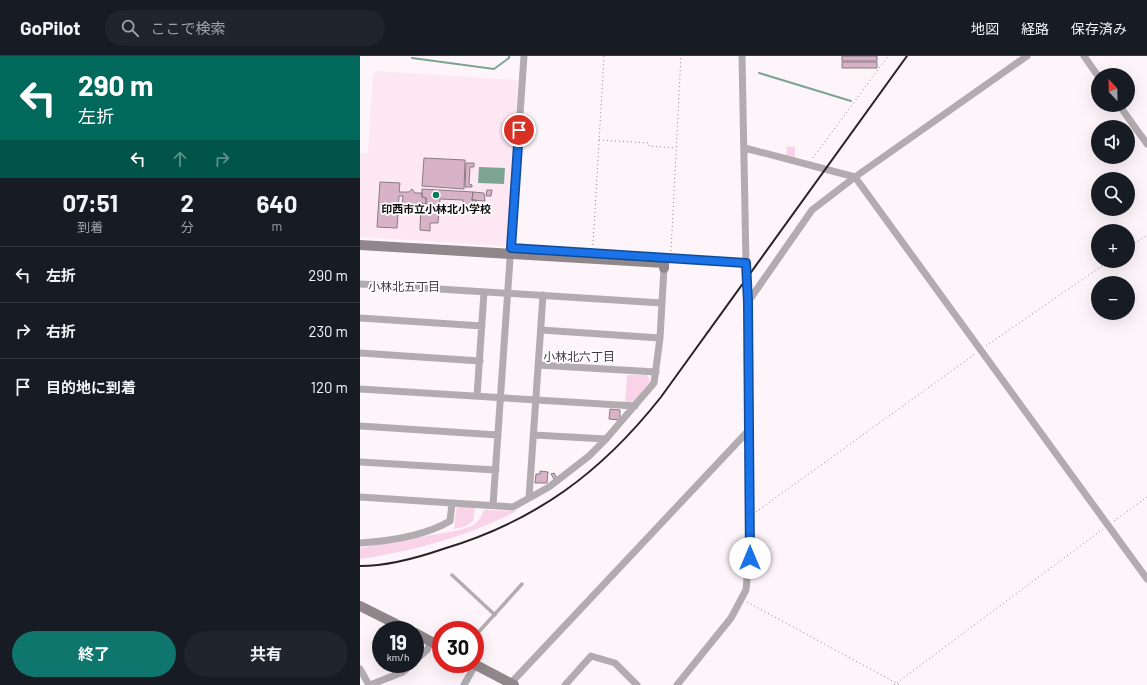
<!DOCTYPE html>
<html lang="ja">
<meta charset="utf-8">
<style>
body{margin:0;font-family:Barlow,"Noto Sans JP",sans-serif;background:#20242c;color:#f1f3f6;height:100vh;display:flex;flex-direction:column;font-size:15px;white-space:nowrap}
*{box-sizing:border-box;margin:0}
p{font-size:13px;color:#9ea1a6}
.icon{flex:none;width:22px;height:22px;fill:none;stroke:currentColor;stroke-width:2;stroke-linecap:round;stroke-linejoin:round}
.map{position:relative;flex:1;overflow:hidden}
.drawer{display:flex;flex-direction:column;background:#171b24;width:360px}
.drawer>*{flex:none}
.top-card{background:#00695c;color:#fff;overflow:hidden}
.needle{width:26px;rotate:338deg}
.fabs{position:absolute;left:731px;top:12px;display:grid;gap:8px}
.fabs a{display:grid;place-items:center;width:44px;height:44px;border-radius:50%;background:#171b24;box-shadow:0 4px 16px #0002;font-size:20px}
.speed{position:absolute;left:12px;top:565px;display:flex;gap:8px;font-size:20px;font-weight:700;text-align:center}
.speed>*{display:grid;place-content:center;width:52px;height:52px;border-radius:50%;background:#171b24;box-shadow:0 4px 16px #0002;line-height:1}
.speed small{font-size:10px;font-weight:400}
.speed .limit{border:6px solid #d22;background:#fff;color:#111}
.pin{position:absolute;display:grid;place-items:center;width:34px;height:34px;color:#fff;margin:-17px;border:2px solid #fff;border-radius:50%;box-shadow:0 1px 4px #0007}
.me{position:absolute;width:44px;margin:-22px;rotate:0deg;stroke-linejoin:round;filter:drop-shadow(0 0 3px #0008)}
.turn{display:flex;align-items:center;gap:14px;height:84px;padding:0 12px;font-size:18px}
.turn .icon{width:52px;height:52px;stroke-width:2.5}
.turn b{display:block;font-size:28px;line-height:34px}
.lanes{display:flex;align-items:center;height:38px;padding:0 12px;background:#0003;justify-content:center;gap:20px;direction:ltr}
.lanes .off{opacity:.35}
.eta{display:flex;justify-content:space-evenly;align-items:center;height:68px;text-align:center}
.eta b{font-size:24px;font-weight:700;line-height:28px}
.cta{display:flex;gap:8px;margin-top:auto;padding:8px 12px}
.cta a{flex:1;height:46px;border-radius:24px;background:#0f766e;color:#fff;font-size:16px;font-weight:700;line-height:46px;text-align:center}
.cta a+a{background:#20242c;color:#f1f3f6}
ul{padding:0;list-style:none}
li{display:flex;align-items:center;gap:12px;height:56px;padding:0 12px;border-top:1px solid #363941}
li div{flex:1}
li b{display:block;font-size:15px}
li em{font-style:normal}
header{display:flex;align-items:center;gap:24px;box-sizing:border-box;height:56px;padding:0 20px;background:#171b24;border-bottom:1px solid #363941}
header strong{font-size:19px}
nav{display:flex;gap:22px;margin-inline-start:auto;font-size:14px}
.search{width:280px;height:36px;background:#20242c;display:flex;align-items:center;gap:10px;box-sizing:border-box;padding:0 14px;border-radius:22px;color:#9ea1a6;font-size:15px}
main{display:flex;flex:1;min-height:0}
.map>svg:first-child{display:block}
.built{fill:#fde7f3}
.green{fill:#f9d3e8}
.water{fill:#7da493}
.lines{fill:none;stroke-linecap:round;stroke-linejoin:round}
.stream{stroke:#7da493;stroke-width:2}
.building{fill:#d8b3c7;stroke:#887b82}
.path{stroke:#8e878b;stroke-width:1;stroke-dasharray:1 3;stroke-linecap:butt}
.lane{stroke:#b2abaf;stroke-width:3.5}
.street{stroke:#b2abaf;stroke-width:7}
.secondary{stroke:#90878b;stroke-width:10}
.rail{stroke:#282326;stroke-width:2}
.route-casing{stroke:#114b97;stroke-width:10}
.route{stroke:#1a73e8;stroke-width:7}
.poi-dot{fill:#027b59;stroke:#fff;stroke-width:1.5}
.labels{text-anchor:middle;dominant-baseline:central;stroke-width:3.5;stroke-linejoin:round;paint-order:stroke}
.poi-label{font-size:11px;font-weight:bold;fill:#100b0e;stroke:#fff}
.neighbourhood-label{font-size:12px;fill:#473b41;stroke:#fff}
</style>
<header>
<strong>GoPilot</strong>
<div class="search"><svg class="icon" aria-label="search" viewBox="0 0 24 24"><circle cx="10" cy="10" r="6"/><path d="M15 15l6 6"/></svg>ここで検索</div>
<nav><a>地図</a><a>経路</a><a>保存済み</a></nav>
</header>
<main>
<section class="drawer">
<div class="top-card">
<div class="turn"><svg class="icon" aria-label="left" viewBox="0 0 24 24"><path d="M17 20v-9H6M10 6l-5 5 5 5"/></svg><div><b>290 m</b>左折</div></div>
<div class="lanes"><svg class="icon" aria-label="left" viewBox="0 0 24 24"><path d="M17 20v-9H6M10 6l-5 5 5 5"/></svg><svg class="icon off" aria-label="ahead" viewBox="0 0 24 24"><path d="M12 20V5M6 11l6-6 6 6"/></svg><svg class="icon off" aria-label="right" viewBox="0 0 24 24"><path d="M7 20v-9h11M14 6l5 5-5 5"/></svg></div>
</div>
<div class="eta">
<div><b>07:51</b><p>到着</p></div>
<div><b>2</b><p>分</p></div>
<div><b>640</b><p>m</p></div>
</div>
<ul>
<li><svg class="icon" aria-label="left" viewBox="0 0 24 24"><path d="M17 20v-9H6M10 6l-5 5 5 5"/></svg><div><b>左折</b></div><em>290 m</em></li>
<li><svg class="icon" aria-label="right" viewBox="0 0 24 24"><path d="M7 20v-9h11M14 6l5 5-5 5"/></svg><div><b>右折</b></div><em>230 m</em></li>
<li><svg class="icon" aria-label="arrive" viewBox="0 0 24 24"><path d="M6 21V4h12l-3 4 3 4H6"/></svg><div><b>目的地に到着</b></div><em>120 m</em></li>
</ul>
<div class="cta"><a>終了</a><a>共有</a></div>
</section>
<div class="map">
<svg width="787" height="629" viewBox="0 0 787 629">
<rect width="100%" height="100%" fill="#fef5fa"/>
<path class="built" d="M17,15L158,24L148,188L146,190L0,181V97H8L13,18Z"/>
<path class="green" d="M427,90L435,91V102L426,100Z
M267,319H287L290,325L274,347L265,346Z
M100,450L115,451L113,465L106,470L94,473L96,453Z
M124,454L157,455C104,481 58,494 0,503V492L100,474C115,469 118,468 124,454Z"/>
<path class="water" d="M119,111L145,112L144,128L118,127Z"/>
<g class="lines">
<path class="stream" d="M52,2L134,13L149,2V0
M399,17L491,45"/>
</g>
<path class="building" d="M482,0H517V5H482Z
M482,6H517V12H482Z
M64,102L105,104L104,133L62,130Z
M106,107H114V111H110L109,128L112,129V131H105Z
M20,126L40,127L39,136H49L52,133L55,137H62V141L66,142V148L61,147V150L42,149L43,140H39L37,172L17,171Z
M62,133L113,136L112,144H116V153H98V150H103V144L80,143L78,167H70V175L60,174L61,147L66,148V142L62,141Z
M127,134H132L131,140H126Z
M113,136L124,137L125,145L112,144Z
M44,149H50L49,153H44Z
M52,149L57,150V153H52Z
M250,353L260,354V364L249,363Z
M180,415L188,416L187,427H175L176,418H180Z
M194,417L197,422L194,423L191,418Z"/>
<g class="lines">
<path class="path" d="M239,84L289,87V90L316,92
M453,102L528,0
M233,189L244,0
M768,192L787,179
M311,195L321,0
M626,290L749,205
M396,456L615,298
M754,465L787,441
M387,546L540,629
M534,629L743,473"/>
<path class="lane" d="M92,519L135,559
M115,580L162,528"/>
<path class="street" d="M382,0L386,207
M724,0L738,20
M759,49L787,88
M385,92L495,121L667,0
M151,192L386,207L388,246L452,154L495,121L787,523
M0,228L302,247
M0,262L122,270
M181,274L300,282
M0,297L120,305
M178,309L296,316
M0,333L275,350
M117,340L124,236
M0,370L138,379
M174,379L246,383
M0,406L136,414
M0,441L153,451L189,431L229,400L246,383L294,327L300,282L304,212
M169,442L183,239
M133,449L164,0
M0,487C29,485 65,480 90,465L92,447
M55,605L67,594L71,586
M0,613L9,629
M151,627L389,374
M10,629L43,616L52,608
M104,629L115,609
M205,629L231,600L255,607L277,629
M317,629L371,562L386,534L389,502L388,246"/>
<path class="secondary" d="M0,189L304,207V212
M0,550L48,574
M55,577L81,591
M114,608L154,629"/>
<path class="rail" d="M0,510C28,510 57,502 83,493C176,465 241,417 301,341L547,0"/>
</g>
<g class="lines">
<defs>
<path id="route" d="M159,74L151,192L386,207L388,246L390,502"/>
</defs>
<use href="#route" class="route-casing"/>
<use href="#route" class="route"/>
</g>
<circle class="poi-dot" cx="76" cy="139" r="4"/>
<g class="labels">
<g class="poi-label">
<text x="76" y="152">印西市立小林北小学校</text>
</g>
<g class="neighbourhood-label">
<text x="44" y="230">小林北五丁目</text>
<text x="219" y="300">小林北六丁目</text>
</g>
</g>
</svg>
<div class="fabs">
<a><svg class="needle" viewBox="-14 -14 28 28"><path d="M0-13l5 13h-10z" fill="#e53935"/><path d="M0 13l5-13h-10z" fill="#9ea1a6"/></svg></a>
<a><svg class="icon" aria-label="sound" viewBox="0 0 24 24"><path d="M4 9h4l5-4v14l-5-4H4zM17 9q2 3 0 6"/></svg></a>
<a><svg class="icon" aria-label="search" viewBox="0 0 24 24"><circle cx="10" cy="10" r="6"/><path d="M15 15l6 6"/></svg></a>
<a>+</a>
<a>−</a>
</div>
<div class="speed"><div>19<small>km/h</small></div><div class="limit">30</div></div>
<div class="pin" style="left:159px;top:74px;background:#d93025"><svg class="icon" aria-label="arrive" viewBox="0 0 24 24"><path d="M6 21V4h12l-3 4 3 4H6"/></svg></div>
<svg class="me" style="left:390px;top:502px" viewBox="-20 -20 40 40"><circle r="19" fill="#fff"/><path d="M0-13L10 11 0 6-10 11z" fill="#1a73e8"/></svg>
</div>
</main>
